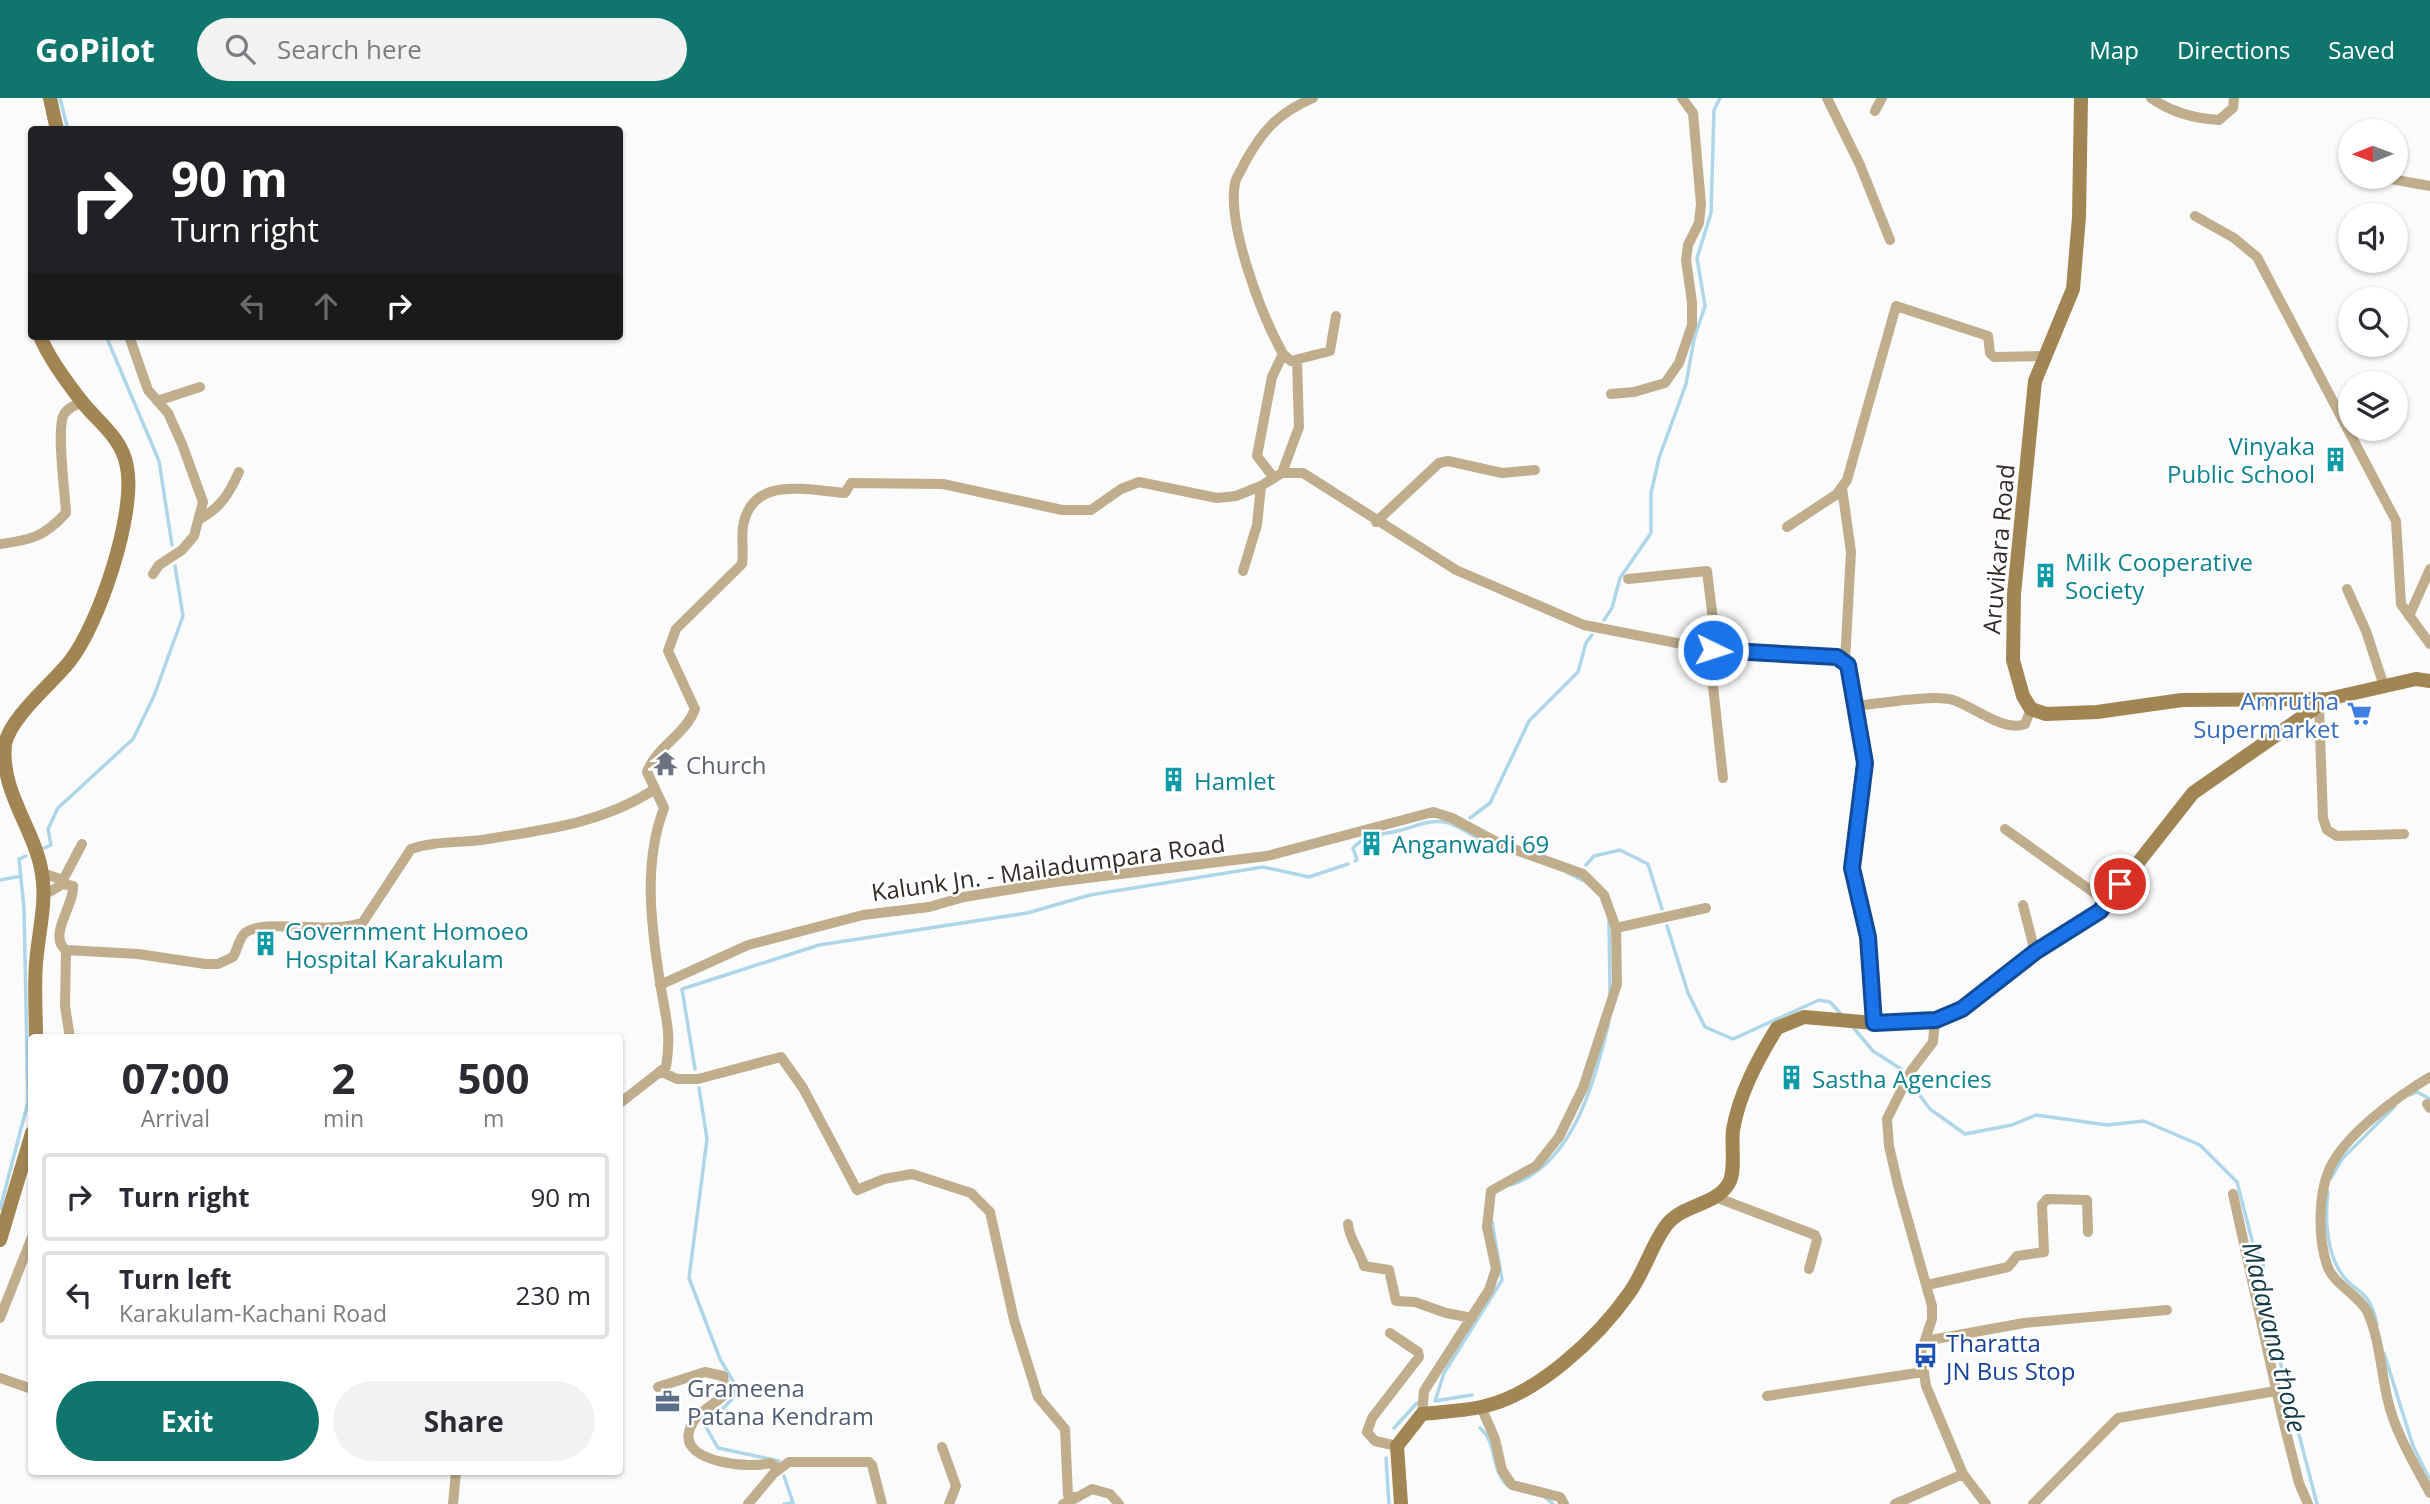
<!DOCTYPE html>
<style>
body{margin:0;font-family:"Open Sans",sans-serif;background:#f2f2f3;color:#2b2b33;height:100vh;display:flex;flex-direction:column;font-size:26px;white-space:nowrap}
*{box-sizing:border-box;margin:0}
p{font-size:23px;color:#7c7c81}
.icon{flex:none;width:38px;height:38px;fill:none;stroke:currentColor;stroke-width:2;stroke-linecap:round;stroke-linejoin:round}
.map{position:relative;flex:1;overflow:hidden}
.panel{position:absolute;left:28px;top:936px;width:595px;height:441px;display:flex;flex-direction:column;background:#fff;border-radius:7px;box-shadow:0 2px 5px #0004}
.panel>*{flex:none}
.guide{position:absolute;left:28px;top:28px;width:595px;height:214px;border-radius:7px;box-shadow:0 2px 5px #0004;background:#202124;color:#fff;overflow:hidden}
.needle{width:46px;rotate:269deg}
.tools{position:absolute;left:2338px;top:21px;display:grid;gap:14px}
.tools a{display:grid;place-items:center;width:70px;height:70px;border-radius:50%;background:#fff;box-shadow:0 2px 5px #0004;font-size:35px}
.pin{position:absolute;display:grid;place-items:center;width:60px;height:60px;color:#fff;margin:-30px;border:4px solid #fff;border-radius:50%;box-shadow:0 2px 7px #0007}
.me{position:absolute;width:77px;margin:-38px;rotate:94deg;stroke-linejoin:round;filter:drop-shadow(0 0 5px #0008)}
.turn{display:flex;align-items:center;gap:24px;height:147px;padding:0 28px;font-size:32px}
.turn .icon{width:91px;height:91px;stroke-width:2.5}
.turn b{display:block;font-size:49px;line-height:60px}
.lanes{display:flex;align-items:center;height:66px;padding:0 28px;background:#0003;justify-content:center;gap:35px;direction:ltr}
.lanes .off{opacity:.35}
.eta{display:flex;justify-content:space-evenly;align-items:center;height:119px;text-align:center}
.eta b{font-size:42px;font-weight:700;line-height:49px}
.button{display:flex;gap:14px;margin-top:auto;padding:14px 28px}
.button a{flex:1;height:80px;border-radius:42px;background:#0f766e;color:#fff;font-size:28px;font-weight:700;line-height:80px;text-align:center}
.button a+a{background:#f2f2f3;color:#2b2b33}
ul{padding:0;list-style:none}
li{display:flex;align-items:center;gap:21px;height:88px;margin:0 14px 10px;padding:0 14px;border:4px solid #e1e1e2;border-radius:7px}
li div{flex:1}
li b{display:block;font-size:26px}
li em{font-style:normal}
header{display:flex;align-items:center;gap:42px;box-sizing:border-box;height:98px;padding:0 35px;background:#0f766e;color:#fff}
header strong{font-size:33px}
nav{display:flex;gap:38px;margin-inline-start:auto;font-size:24px}
.search{width:490px;height:63px;background:#f2f2f3;display:flex;align-items:center;gap:18px;box-sizing:border-box;padding:0 24px;border-radius:38px;color:#7c7c81;font-size:26px}
.map>svg:first-child{display:block}
.lines{fill:none;stroke-linecap:round;stroke-linejoin:round}
.stream{stroke:#add7e8;stroke-width:3.5}
.minor{stroke:#bfad8c;stroke-width:10}
.secondary{stroke:#a18654;stroke-width:14}
.route-casing{stroke:#114b97;stroke-width:18}
.route{stroke:#1a73e8;stroke-width:12}
.labels{text-anchor:middle;dominant-baseline:central;stroke-width:5;stroke-linejoin:round;paint-order:stroke}
.culture-label{font-size:24px;fill:#0d838f;stroke:#fff;text-anchor:start}
.street-label{font-size:24px;fill:#342a27;stroke:#fff}
.shop-label{font-size:24px;fill:#366cbe;stroke:#fff;text-anchor:end}
.worship-label{font-size:24px;fill:#5b616d;stroke:#fff;text-anchor:start}
.transit-label{font-size:24px;fill:#164399;stroke:#fff;text-anchor:start}
.service-label{font-size:24px;fill:#4e5e75;stroke:#fff;text-anchor:start}
.water-label{font-size:26px;font-style:italic;fill:#143a47;stroke:#fff}
</style>
<header>
<strong>GoPilot</strong>
<div class="search"><svg class="icon" aria-label="search" viewBox="0 0 24 24"><circle cx="10" cy="10" r="6"/><path d="M15 15l6 6"/></svg>Search here</div>
<nav><a>Map</a><a>Directions</a><a>Saved</a></nav>
</header>
<div class="map">
<svg width="2430" height="1406" viewBox="0 0 2430 1406">
<rect width="100%" height="100%" fill="#fbfbfb"/>
<g class="lines">
<path class="stream" d="M60,0L68,32
M106,238L159,363L172,447
M1604,522L1612,510L1620,480L1651,435V395L1659,360L1686,286L1694,241L1705,208L1697,160L1711,115L1714,12L1720,0
M1470,720L1490,705L1529,623L1578,574L1586,545L1592,537
M44,750L51,747L48,731L58,710L133,641L154,598L183,518L175,468
M1355,763L1357,762L1353,750C1368,735 1377,738 1397,733C1413,730 1428,721 1445,724C1468,729 1485,751 1508,754
M1586,767L1594,758L1620,752L1648,766L1662,811
M1568,775L1586,784
M0,782L21,778
M1609,822L1610,895
M1667,828L1688,895L1705,929L1733,941L1819,902L1830,904L1841,916
M1852,928L1873,953L1901,971
M695,971L682,891L819,847L1027,815L1090,797L1263,769L1309,779L1348,766
M1913,988L1930,1011L1965,1036L2012,1027L2036,1017L2107,1027L2144,1023L2200,1047L2237,1084L2254,1150L2263,1164L2265,1205L2317,1406
M699,990L707,1041L689,1180L720,1261L737,1290L732,1301L706,1329L718,1350L779,1363
M2410,997L2417,994L2430,1001
M2331,1080L2342,1061L2395,1008
M1511,1087C1575,1065 1594,983 1609,924
M2328,1094C2325,1117 2326,1149 2338,1170C2353,1198 2369,1186 2377,1227
M0,1111L28,1004L24,810L19,761L26,758
M2384,1255L2413,1348L2430,1382
M1472,1297L1435,1303L1444,1275L1502,1182L1492,1124
M1394,1330L1417,1305
M1480,1330C1498,1345 1490,1372 1508,1388
M1386,1360L1389,1406
M1545,1399L1553,1406
M784,1406L793,1405L784,1378"/>
<path class="minor" d="M1827,0L1860,67L1890,142
M2151,0C2173,15 2193,20 2219,22L2233,10L2234,0
M1875,13L1882,0
M2349,73H2350
M2380,79L2430,88
M2195,118L2234,140L2257,159L2396,423L2401,506L2430,546
M129,238L148,292L168,315L182,346L203,404L194,438L182,452L159,467L153,476
M1283,256L1291,263L1330,253L1336,218
M1611,296L1634,294L1665,285L1679,265L1692,227V204L1686,162L1688,147L1699,125L1701,106L1693,15L1682,0
M157,303L200,289
M1282,375L1299,329L1297,262
M1274,380L1257,358L1272,279L1283,256C1262,218 1227,128 1235,85C1236,79 1242,72 1244,66C1262,33 1278,15 1313,0
M1842,390L1851,454L1845,563
M200,421C221,409 229,396 239,374
M1376,424L1439,365L1448,363L1502,375L1535,372
M1787,429L1837,396L1847,382L1896,208L1988,238L1990,255L1994,259L2045,258
M0,446C31,442 44,439 66,415C65,394 56,330 64,316C68,309 76,307 83,304
M1243,473L1257,427L1261,388
M1628,481L1707,473L1714,530L1709,551L1723,680
M2347,491L2366,533L2384,588
M2409,518L2430,471
M1854,608C1878,606 1933,596 1953,602C1973,608 2004,635 2025,626L2031,611
M2319,608L2323,720L2327,732L2337,738L2404,736
M2005,731L2107,804
M42,775L63,782L82,746
M44,797L63,786L73,788C75,806 47,838 66,852
M2023,807L2035,854
M1616,830L1706,810
M66,852L138,856L205,866H218L233,859C237,853 239,840 245,835C264,819 330,838 363,824L411,751C434,743 457,745 481,742C542,732 602,726 655,691
M66,852L65,908L70,940
M660,887L748,847L863,817L929,809L964,799L1055,784L1267,758L1433,714L1452,720L1502,747L1583,776L1604,797L1616,830L1617,886L1583,990L1559,1039L1536,1068L1491,1093L1487,1129L1496,1171L1489,1192L1424,1293L1422,1316
M1935,922L1933,944L1911,973L1887,1021L1889,1048L1898,1087L1932,1208V1221L1921,1254L1926,1288L1963,1376L1986,1406
M660,973L677,981H698L781,959L803,990L857,1092L884,1081L912,1076L971,1095L990,1114L1014,1222L1038,1299L1065,1331L1068,1397L1076,1400L1092,1391L1110,1396L1119,1406
M2430,979C2398,998 2344,1037 2329,1072C2318,1098 2318,1140 2327,1167C2334,1188 2359,1196 2368,1215C2380,1243 2381,1274 2388,1303C2395,1334 2415,1367 2430,1395
M620,1005L666,969C672,933 665,918 660,884C651,827 643,765 664,710L647,674C657,648 686,636 695,611L668,553L676,531L742,466C744,453 741,440 743,428C752,377 807,392 845,395L851,385L943,386L1062,412H1091L1121,391L1139,384L1217,400L1236,398L1261,388L1282,375H1303L1456,472L1584,527L1713,552L1841,560L1850,572L1865,665L1852,770L1868,839L1874,925
M2427,1006L2430,1010
M2233,1096L2282,1318L2299,1385L2308,1406
M1718,1100L1815,1137L1817,1142L1809,1171
M1348,1126C1349,1141 1360,1153 1364,1168L1389,1172L1396,1203L1415,1204L1446,1215L1472,1220
M1927,1187L2008,1169L2017,1158L2044,1154L2042,1107L2047,1101L2087,1102L2088,1134
M0,1220L32,1139
M1390,1235L1418,1254L1419,1259L1372,1320L1367,1334L1375,1343L1397,1348
M1925,1243L2024,1225L2167,1212
M0,1280L32,1291
M658,1289L705,1274L723,1278L726,1295C714,1308 693,1315 689,1334C681,1365 752,1371 770,1365L779,1371
M1767,1298L1923,1274
M1481,1309L1495,1341L1502,1372L1512,1387L1560,1399L1564,1406
M942,1349L956,1388L949,1406
M453,1406L456,1374
M748,1406L774,1375L789,1364H869L872,1367L882,1406
M1063,1406L1076,1400
M1895,1406L1963,1376
M2033,1406L2118,1320L2276,1293"/>
<path class="secondary" d="M50,0L57,32
M2081,0L2079,119L2073,191L2035,283L2014,496L2013,562L2023,598L2031,611L2046,616L2097,614L2182,602L2328,601L2416,581L2430,583
M36,940C36,915 34,890 36,866C38,836 47,805 42,776C35,730 0,695 5,646C11,618 52,586 70,563C99,526 136,416 127,369C122,340 100,326 83,305C68,286 49,261 40,238
M0,1142L32,1035
M1401,1406L1397,1348L1422,1316C1441,1314 1462,1313 1481,1309C1536,1298 1598,1240 1630,1194C1644,1174 1651,1149 1665,1129C1682,1105 1715,1109 1729,1085C1736,1072 1731,1048 1733,1032C1739,996 1758,961 1777,930L1804,919L1874,925L1935,922L1962,911L2035,854L2100,813L2193,695L2328,601"/>
</g>
<g class="lines">
<defs>
<path id="route" d="M1713,552L1837,559L1848,567L1865,665L1852,770L1868,839L1874,925L1936,922L1962,911L2035,854L2100,813L2120,786"/>
</defs>
<use href="#route" class="route-casing"/>
<use href="#route" class="route"/>
</g>
<defs>
<symbol id="building-bare" viewBox="-9 -9 18 18"><path d="M-4-6H4V6H1V3H-1V6H-4ZM-2.5-4.3h1.7v1.8h-1.7ZM.8-4.3h1.7v1.8H.8ZM-2.5-1h1.7V.8h-1.7ZM.8-1h1.7V.8H.8Z" fill="#0f9aa8" stroke="#fff" stroke-width="2.5" paint-order="stroke"/></symbol>
<symbol id="supermarket-bare" viewBox="-9 -9 18 18"><path d="M-6-5.5h2.5l.6 2H6L4.5 2H-2.5L-4.4-4H-6ZM-1.5 3.2a1.3 1.3 0 1 0 .1 0ZM3 3.2a1.3 1.3 0 1 0 .1 0Z" fill="#3f7fe0" stroke="#fff" stroke-width="2.5" paint-order="stroke"/></symbol>
<symbol id="temple-bare" viewBox="-9 -9 18 18"><path d="M0-6L5-2H3V0L6.5 2.5H4V6H1.5V3h-3V6H-4V2.5H-6.5L-3 0V-2H-5Z" fill="#6b7280" stroke="#fff" stroke-width="2.5" paint-order="stroke"/></symbol>
<symbol id="bus-bare" viewBox="-9 -9 18 18"><path d="M-5-6H5V4H4V6H2V4H-2V6H-4V4H-5ZM-3.5-4V0h7V-4ZM-3.5 1.2v1.5H-2V1.2ZM2 1.2v1.5H3.5V1.2Z" fill="#1a4fb4" stroke="#fff" stroke-width="2.5" paint-order="stroke"/></symbol>
<symbol id="office-bare" viewBox="-9 -9 18 18"><path d="M-6-3h4V-5.5h4V-3h4V5H-6ZM-1-4.5V-3h2v-1.5ZM-6 0V1H6V0Z" fill="#5c6f8a" stroke="#fff" stroke-width="2.5" paint-order="stroke"/></symbol>
</defs>
<g fill-rule="evenodd">
<use href="#building-bare" x="2318" y="344" width="35" height="35"/>
<use href="#building-bare" x="2028" y="460" width="35" height="35"/>
<use href="#supermarket-bare" x="2342" y="598" width="35" height="35"/>
<use href="#temple-bare" x="648" y="648" width="35" height="35"/>
<use href="#building-bare" x="1156" y="664" width="35" height="35"/>
<use href="#building-bare" x="1354" y="728" width="35" height="35"/>
<use href="#building-bare" x="248" y="828" width="35" height="35"/>
<use href="#building-bare" x="1774" y="962" width="35" height="35"/>
<use href="#bus-bare" x="1908" y="1240" width="35" height="35"/>
<use href="#office-bare" x="650" y="1286" width="35" height="35"/>
</g>
<g class="labels">
<g class="culture-label">
<text x="2315" y="347" text-anchor="end">Vinyaka<tspan x="2315" dy="28">Public School</tspan></text>
<text x="2065" y="463">Milk Cooperative<tspan x="2065" dy="28">Society</tspan></text>
<text x="1194" y="682">Hamlet</text>
<text x="1392" y="745">Anganwadi 69</text>
<text x="285" y="832">Government Homoeo<tspan x="285" dy="28">Hospital Karakulam</tspan></text>
<text x="1812" y="980">Sastha Agencies</text>
</g>
<g class="street-label">
<text transform="translate(1998 451) rotate(-85)">Aruvikara Road</text>
<text transform="translate(1048 769) rotate(-8)">Kalunk Jn. - Mailadumpara Road</text>
</g>
<g class="shop-label">
<text x="2339" y="602">Amrutha<tspan x="2339" dy="28">Supermarket</tspan></text>
</g>
<g class="worship-label">
<text x="686" y="666">Church</text>
</g>
<g class="transit-label">
<text x="1946" y="1244">Tharatta<tspan x="1946" dy="28">JN Bus Stop</tspan></text>
</g>
<g class="service-label">
<text x="687" y="1289">Grameena<tspan x="687" dy="28">Patana Kendram</tspan></text>
</g>
<g class="water-label">
<text transform="translate(2275 1239) rotate(76)">Madavana thode</text>
</g>
</g>
</svg>
<div class="tools">
<a><svg class="needle" viewBox="-14 -14 28 28"><path d="M0-13l5 13h-10z" fill="#e53935"/><path d="M0 13l5-13h-10z" fill="#7c7c81"/></svg></a>
<a><svg class="icon" aria-label="sound" viewBox="0 0 24 24"><path d="M4 9h4l5-4v14l-5-4H4zM17 9q2 3 0 6"/></svg></a>
<a><svg class="icon" aria-label="search" viewBox="0 0 24 24"><circle cx="10" cy="10" r="6"/><path d="M15 15l6 6"/></svg></a>
<a><svg class="icon" aria-label="layers" viewBox="0 0 24 24"><path d="M12 4l9 5-9 5-9-5zM3 14l9 5 9-5"/></svg></a>
</div>
<div class="pin" style="left:2120px;top:786px;background:#d93025"><svg class="icon" aria-label="arrive" viewBox="0 0 24 24"><path d="M6 21V4h12l-3 4 3 4H6"/></svg></div>
<svg class="me" style="left:1713px;top:552px" viewBox="-20 -20 40 40"><circle r="17" fill="#1a73e8" stroke="#fff" stroke-width="3"/><path d="M0-11L8 9 0 5-8 9z" fill="#fff"/></svg>
<div class="guide">
<div class="turn"><svg class="icon" aria-label="right" viewBox="0 0 24 24"><path d="M7 20v-9h11M14 6l5 5-5 5"/></svg><div><b>90 m</b>Turn right</div></div>
<div class="lanes"><svg class="icon off" aria-label="left" viewBox="0 0 24 24"><path d="M17 20v-9H6M10 6l-5 5 5 5"/></svg><svg class="icon off" aria-label="ahead" viewBox="0 0 24 24"><path d="M12 20V5M6 11l6-6 6 6"/></svg><svg class="icon" aria-label="right" viewBox="0 0 24 24"><path d="M7 20v-9h11M14 6l5 5-5 5"/></svg></div>
</div>
<section class="panel">
<div class="eta">
<div><b>07:00</b><p>Arrival</p></div>
<div><b>2</b><p>min</p></div>
<div><b>500</b><p>m</p></div>
</div>
<ul>
<li><svg class="icon" aria-label="right" viewBox="0 0 24 24"><path d="M7 20v-9h11M14 6l5 5-5 5"/></svg><div><b>Turn right</b></div><em>90 m</em></li>
<li><svg class="icon" aria-label="left" viewBox="0 0 24 24"><path d="M17 20v-9H6M10 6l-5 5 5 5"/></svg><div><b>Turn left</b><p>Karakulam-Kachani Road</p></div><em>230 m</em></li>
</ul>
<div class="button"><a>Exit</a><a>Share</a></div>
</section>
</div>
